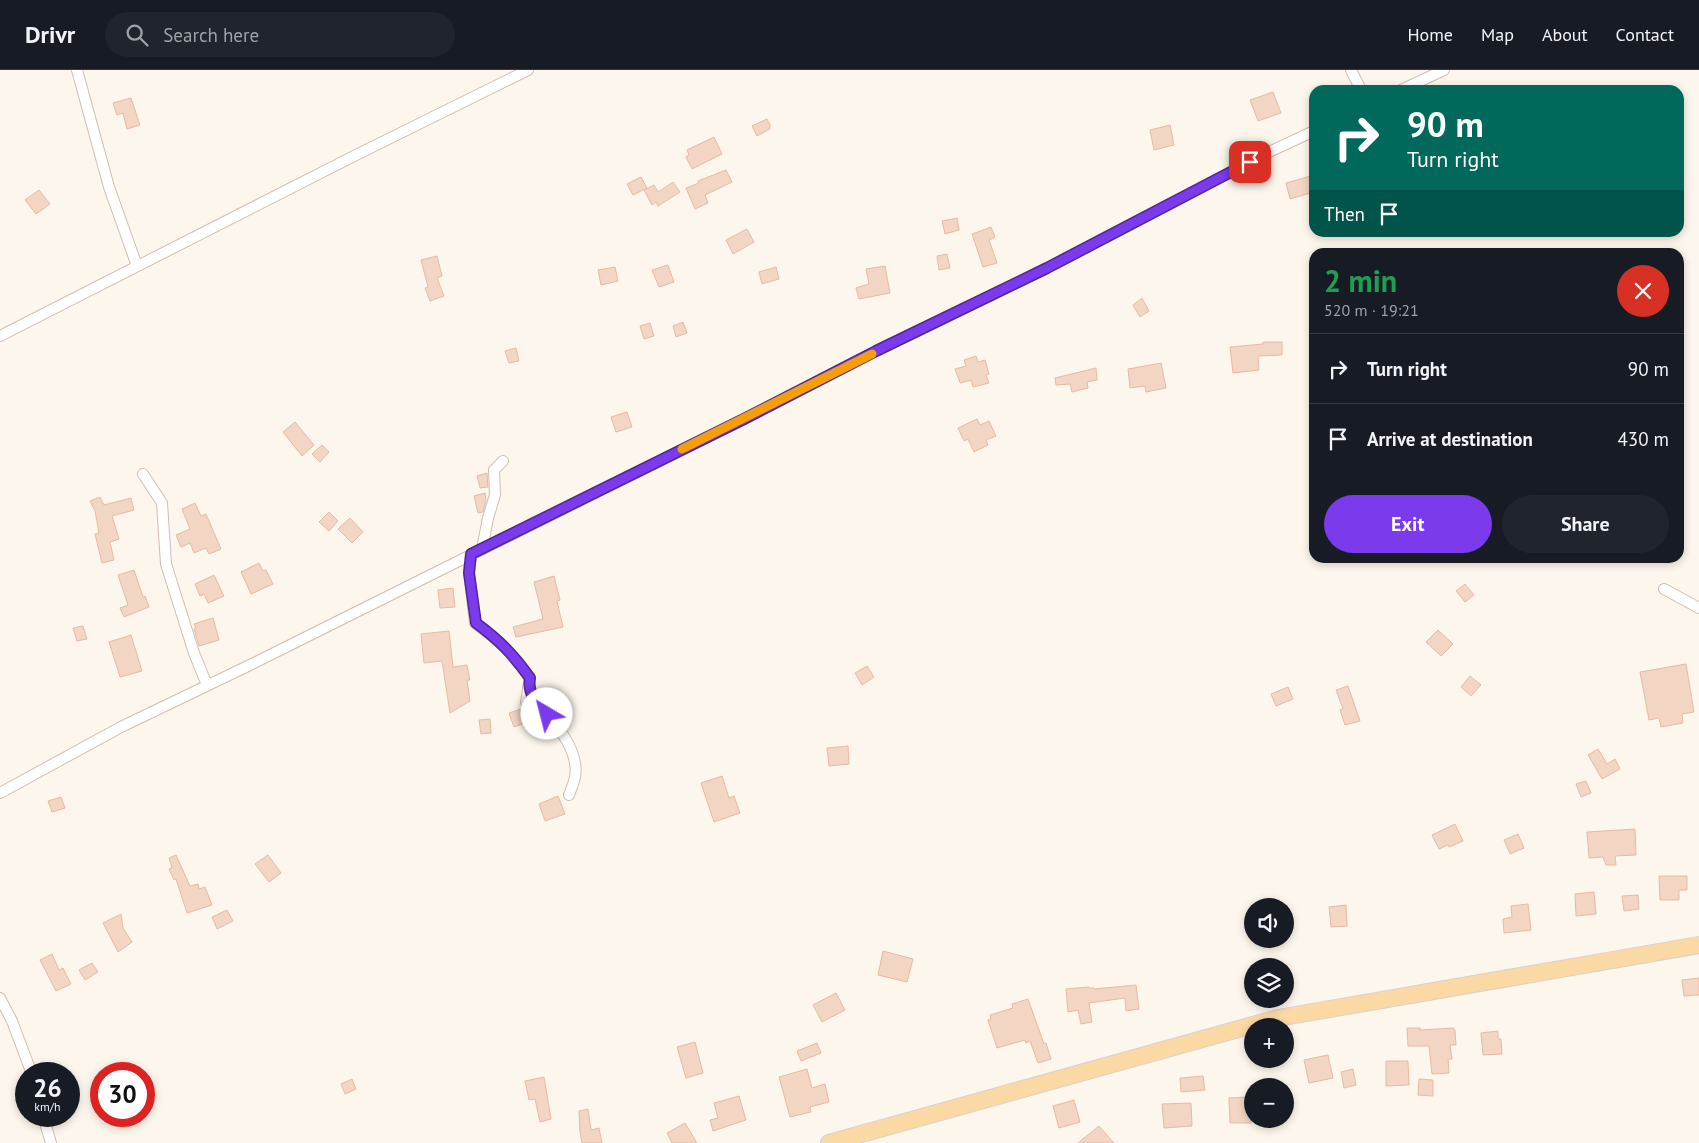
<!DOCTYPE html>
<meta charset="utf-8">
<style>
body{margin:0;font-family:"PT Sans",sans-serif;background:#20242c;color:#f1f3f6;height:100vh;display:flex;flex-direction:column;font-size:19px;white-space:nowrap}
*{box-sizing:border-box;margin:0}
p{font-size:16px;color:#9ea1a6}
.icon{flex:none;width:28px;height:28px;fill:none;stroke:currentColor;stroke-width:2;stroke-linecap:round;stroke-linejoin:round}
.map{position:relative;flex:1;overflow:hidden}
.details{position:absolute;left:1309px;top:178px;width:375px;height:315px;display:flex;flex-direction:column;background:#171b24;border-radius:15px;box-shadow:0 2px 8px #0003}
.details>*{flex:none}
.banner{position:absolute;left:1309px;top:15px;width:375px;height:152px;border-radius:15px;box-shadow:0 2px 8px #0003;background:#00695c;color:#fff;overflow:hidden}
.controls{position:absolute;left:1244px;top:828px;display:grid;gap:10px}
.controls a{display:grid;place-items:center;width:50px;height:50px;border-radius:50%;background:#171b24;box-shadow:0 2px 8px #0003;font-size:25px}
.speed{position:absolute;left:15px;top:992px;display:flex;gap:10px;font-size:25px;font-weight:700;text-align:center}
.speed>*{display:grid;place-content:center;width:65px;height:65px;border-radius:50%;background:#171b24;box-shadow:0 2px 8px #0003;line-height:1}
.speed small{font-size:12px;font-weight:400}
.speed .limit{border:8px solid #d22;background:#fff;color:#111}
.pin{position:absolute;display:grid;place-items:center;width:42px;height:42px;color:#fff;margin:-21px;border-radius:10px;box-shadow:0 2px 8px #0006}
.me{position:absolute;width:55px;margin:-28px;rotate:323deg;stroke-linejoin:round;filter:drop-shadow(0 0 4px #0008)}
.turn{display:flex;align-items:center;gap:18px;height:105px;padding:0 15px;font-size:22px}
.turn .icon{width:65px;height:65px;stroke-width:2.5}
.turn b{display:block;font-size:35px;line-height:42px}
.then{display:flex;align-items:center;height:48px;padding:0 15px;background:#0003;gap:10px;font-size:19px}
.round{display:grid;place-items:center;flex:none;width:52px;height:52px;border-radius:26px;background:#20242c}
.headline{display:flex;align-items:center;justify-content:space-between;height:85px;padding:0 15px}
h1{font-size:30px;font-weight:700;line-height:38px;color:#1e9e55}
.primary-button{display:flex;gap:10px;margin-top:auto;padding:10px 15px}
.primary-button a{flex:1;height:58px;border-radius:30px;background:#7c3aed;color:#fff;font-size:20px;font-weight:700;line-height:58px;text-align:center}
.primary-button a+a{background:#20242c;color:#f1f3f6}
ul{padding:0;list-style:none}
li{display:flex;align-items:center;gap:15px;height:70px;padding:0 15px;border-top:1px solid #363941}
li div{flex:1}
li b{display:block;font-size:19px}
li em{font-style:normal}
header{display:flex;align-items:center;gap:30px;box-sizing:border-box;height:70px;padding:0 25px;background:#171b24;border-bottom:1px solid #363941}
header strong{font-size:24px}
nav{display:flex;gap:28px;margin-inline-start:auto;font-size:18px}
.search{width:350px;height:45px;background:#20242c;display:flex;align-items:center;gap:12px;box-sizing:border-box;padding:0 18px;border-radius:28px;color:#9ea1a6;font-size:19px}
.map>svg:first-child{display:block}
.building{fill:#f3d5c3;stroke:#e6bba3}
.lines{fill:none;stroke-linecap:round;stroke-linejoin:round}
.street-casing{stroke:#d1beb0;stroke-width:12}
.primary-casing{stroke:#dad1cd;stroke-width:18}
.street{stroke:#fff;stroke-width:10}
.primary{stroke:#fbd9a5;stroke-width:16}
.route-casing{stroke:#51269a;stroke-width:12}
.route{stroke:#7c3aed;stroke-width:9}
.slow{stroke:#f59e0b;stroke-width:9}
</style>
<header>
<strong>Drivr</strong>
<div class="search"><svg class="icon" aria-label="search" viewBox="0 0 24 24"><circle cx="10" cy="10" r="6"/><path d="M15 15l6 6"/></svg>Search here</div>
<nav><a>Home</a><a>Map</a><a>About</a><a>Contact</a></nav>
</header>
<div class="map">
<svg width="1699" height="1073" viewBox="0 0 1699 1073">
<rect width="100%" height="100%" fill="#fdf6ec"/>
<path class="building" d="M1273,22L1281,43L1258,51L1250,30Z
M131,28L140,55L127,59L123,43L117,45L113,33Z
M767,49L770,55V59L757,66L752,56Z
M1170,55L1174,75L1154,80L1150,60Z
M714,67L722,84L692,99L686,87L689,85L687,80Z
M726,100L732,112L705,125L708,133L695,139L686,118L699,113L698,111Z
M1314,105V122L1290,129L1286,113Z
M641,107L647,118L633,125L627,114Z
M673,112L680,122L658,136L656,132L652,135L644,120L654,115L658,122Z
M39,120L50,134L36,144L25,130Z
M957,148L959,160L945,164L942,151Z
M991,157L995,167L989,170L997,193L983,197L972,164Z
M747,159L754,172L733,184L726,170Z
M947,184L950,198L939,200L937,186Z
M437,186L442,206L437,208L444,226L430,231L425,218L428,217L421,190Z
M668,195L674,212L659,217L652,200Z
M885,196L890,223L859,229L856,218L869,214L866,199Z
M615,197L618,211L601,215L598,200Z
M776,197L779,209L762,214L759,202Z
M1142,228L1149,241L1140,247L1133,235Z
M683,252L687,263L676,267L673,256Z
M650,253L654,266L644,269L640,256Z
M1263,272H1282V285L1258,286L1259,300L1233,303L1230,277L1263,274Z
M516,278L519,291L509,293L505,281Z
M976,286L978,292L985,290L989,304L986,305L989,313L973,317L971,310L960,313L955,299L966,296L964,290Z
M1161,293L1166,318L1146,322L1145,316L1130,318L1128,299Z
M1096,298L1097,310L1087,312L1088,318L1072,322L1070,314L1056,315L1055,308Z
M627,342L632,357L616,362L611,347Z
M977,349L980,355L989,351L996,366L986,370L988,375L974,382L968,369L964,371L958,358Z
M295,352L314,375L302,386L283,362Z
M322,375L329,382L320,392L312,384Z
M487,403L488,417L480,418L477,406Z
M485,423L486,430L483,442L478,443L474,426Z
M100,427L104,435L131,428L134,440L112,446L119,469L110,472L114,490L102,493L95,464L99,463L95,441L90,431Z
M195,433L201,446L206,444L221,479L209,484L206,478L194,483L190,473L181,477L176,465L190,459L182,439Z
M329,442L338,451L329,461L319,452Z
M350,448L363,462L352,473L338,459Z
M259,493L263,501L266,500L273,514L251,524L241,502Z
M134,500L143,527L145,526L149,537L124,547L120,538L128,535L118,505Z
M214,505L224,526L208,533L204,524L200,526L195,514Z
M554,506L560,530L557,531L563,557L516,567L513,557L543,549L534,512Z
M1465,514L1474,525L1465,532L1456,521Z
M453,518L455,537L440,538L438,520Z
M213,548L219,570L199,576L194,559L196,558L194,554Z
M83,556L87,569L77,571L73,558Z
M1438,560L1453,574L1441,586L1426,572Z
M449,561L453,597L467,595L470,610H467L470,631L450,643L442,591L424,593L421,564Z
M131,565L142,601L120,607L109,572Z
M1686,594L1694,642L1682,644L1683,653L1661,657L1659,648L1649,650L1640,602Z
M867,596L874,607L862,615L855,603Z
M1470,606L1481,615L1471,626L1461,617Z
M1348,616L1360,651L1345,655L1340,640L1343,639L1336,620Z
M1288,617L1293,629L1276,636L1271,624Z
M521,639L525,653L514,657L509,643Z
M490,649L491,663L481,664L479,650Z
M848,676L849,694L829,696L827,678Z
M1598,679L1607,694L1615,689L1620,699L1602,709L1588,685Z
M722,706L729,728L734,726L740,743L714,752L701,713Z
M1586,711L1591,723L1581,727L1576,714Z
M558,726L565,744L545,751L539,734Z
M61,727L65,738L52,742L48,731Z
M1455,754L1463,771L1449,777L1448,775L1439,779L1432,765Z
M1635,759L1636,785L1615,786L1616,795H1606L1603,787L1589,788L1587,762Z
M1518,764L1524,778L1510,784L1504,770Z
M176,785L190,816L198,814L199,819L205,817L212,835L187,843L176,809L174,810L169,799L172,798L169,788Z
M268,785L281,803L269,812L255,794Z
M1659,806H1687V820H1679V830H1660Z
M1594,822L1596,844L1576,846L1575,824Z
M1638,825L1639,839L1624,841L1622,826Z
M1528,834L1531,860L1504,863L1503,849L1512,847L1511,836Z
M1346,835L1347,856L1331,857L1329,837Z
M227,840L233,851L217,859L212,847Z
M121,844L123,858L132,872L118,882L103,853Z
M883,881L913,889L907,912L878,905Z
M52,884L59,900L63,898L71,914L56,921L40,890Z
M92,893L98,902L85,910L79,900Z
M1699,908V925L1684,926L1682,910Z
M1136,915L1139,939L1126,941L1125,928L1089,933L1092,952L1081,954L1078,940L1068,942L1066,919L1089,917V918H1094V919Z
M836,923L845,940L822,952L813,935Z
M1028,929L1044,974L1046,973L1051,989L1038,993L1030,971L1026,973L1025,970L997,978L988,950L991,949L990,945L1013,938L1012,934Z
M1407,958H1420V960L1453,958L1455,960L1456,975H1450L1452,989H1448L1449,1003L1432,1004L1429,976H1408Z
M1498,961V969H1501L1502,984L1483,985L1481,963Z
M695,972L703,1003L686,1008L677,977Z
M817,973L821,983L801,991L797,981Z
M1328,985L1333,1008L1309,1013L1304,990Z
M1386,991H1408L1409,1015L1386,1016Z
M807,999L812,1018L825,1014L829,1032L810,1037L811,1042L790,1047L779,1007Z
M1353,999L1356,1015L1344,1018L1341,1002Z
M1203,1006L1205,1020L1181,1022L1180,1008Z
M544,1007L551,1049L540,1052L535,1029L529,1030L525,1011Z
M352,1009L356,1019L345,1024L341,1014Z
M1419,1009L1433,1010V1026L1418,1025Z
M739,1026L746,1050L713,1061L710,1050L718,1048L714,1033Z
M1250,1027L1251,1053H1230L1229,1028Z
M1074,1030L1080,1052L1059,1058L1053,1036Z
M1191,1033L1192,1056L1164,1058L1162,1034Z
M588,1039L591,1060L599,1058L602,1073H582L580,1062L579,1041Z
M685,1053L697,1073H672L667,1063Z
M1099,1056L1114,1073H1078Z"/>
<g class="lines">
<defs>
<path id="street" d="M77,0L109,117L137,196
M1351,0L1361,20
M1401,20L1444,0
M0,266L354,86L528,0
M143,404L162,433L166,494L194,583L207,615
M482,479L488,448L495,425L494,400L503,391
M471,484L469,503L475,553C499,570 513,584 530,608L526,632
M1664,519L1699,538
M528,617C543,643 581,674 575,707C574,713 571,719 569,725
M0,723L121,657L250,595L744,349L876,281L1047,198L1267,83L1314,61
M0,928L12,951L32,1004
M43,1046L51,1073"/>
<path id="primary" d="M829,1073L1278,948L1699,875"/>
</defs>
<use href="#street" class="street-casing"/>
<use href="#primary" class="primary-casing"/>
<use href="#street" class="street"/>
<use href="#primary" class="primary"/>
</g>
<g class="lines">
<defs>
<path id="route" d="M547,644C537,633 527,624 530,608C513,584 499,570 476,553L469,503L471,484L744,349L876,281L1047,198L1250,92"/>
</defs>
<use href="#route" class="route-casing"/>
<use href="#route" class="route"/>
<path class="slow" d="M682,379L872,284"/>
</g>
</svg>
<div class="controls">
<a><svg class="icon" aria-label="sound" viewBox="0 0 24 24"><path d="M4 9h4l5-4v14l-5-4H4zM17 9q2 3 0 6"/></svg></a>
<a><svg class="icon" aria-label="layers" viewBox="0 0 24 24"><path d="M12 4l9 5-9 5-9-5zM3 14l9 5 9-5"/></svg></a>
<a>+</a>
<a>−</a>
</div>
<div class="speed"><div>26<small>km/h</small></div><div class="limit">30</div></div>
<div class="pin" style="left:1250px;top:92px;background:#d93025"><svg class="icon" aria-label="arrive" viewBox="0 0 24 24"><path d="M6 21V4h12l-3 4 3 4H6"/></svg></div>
<svg class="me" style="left:547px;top:644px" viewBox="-20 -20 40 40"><circle r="19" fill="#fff"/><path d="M0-13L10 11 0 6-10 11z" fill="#7c3aed"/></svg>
<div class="banner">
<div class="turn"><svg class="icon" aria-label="right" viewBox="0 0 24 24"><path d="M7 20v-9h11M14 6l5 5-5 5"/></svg><div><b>90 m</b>Turn right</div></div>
<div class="then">Then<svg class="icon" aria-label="arrive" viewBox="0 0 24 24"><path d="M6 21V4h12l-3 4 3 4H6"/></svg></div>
</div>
<section class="details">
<div class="headline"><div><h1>2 min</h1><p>520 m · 19:21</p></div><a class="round" style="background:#d93025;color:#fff"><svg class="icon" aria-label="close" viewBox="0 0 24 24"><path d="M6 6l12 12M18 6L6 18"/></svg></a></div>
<ul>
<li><svg class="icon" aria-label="right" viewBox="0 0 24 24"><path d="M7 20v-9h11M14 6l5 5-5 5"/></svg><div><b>Turn right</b></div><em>90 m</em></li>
<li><svg class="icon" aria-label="arrive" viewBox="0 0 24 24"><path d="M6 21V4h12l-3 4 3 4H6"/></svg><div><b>Arrive at destination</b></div><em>430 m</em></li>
</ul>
<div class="primary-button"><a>Exit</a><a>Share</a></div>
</section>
</div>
